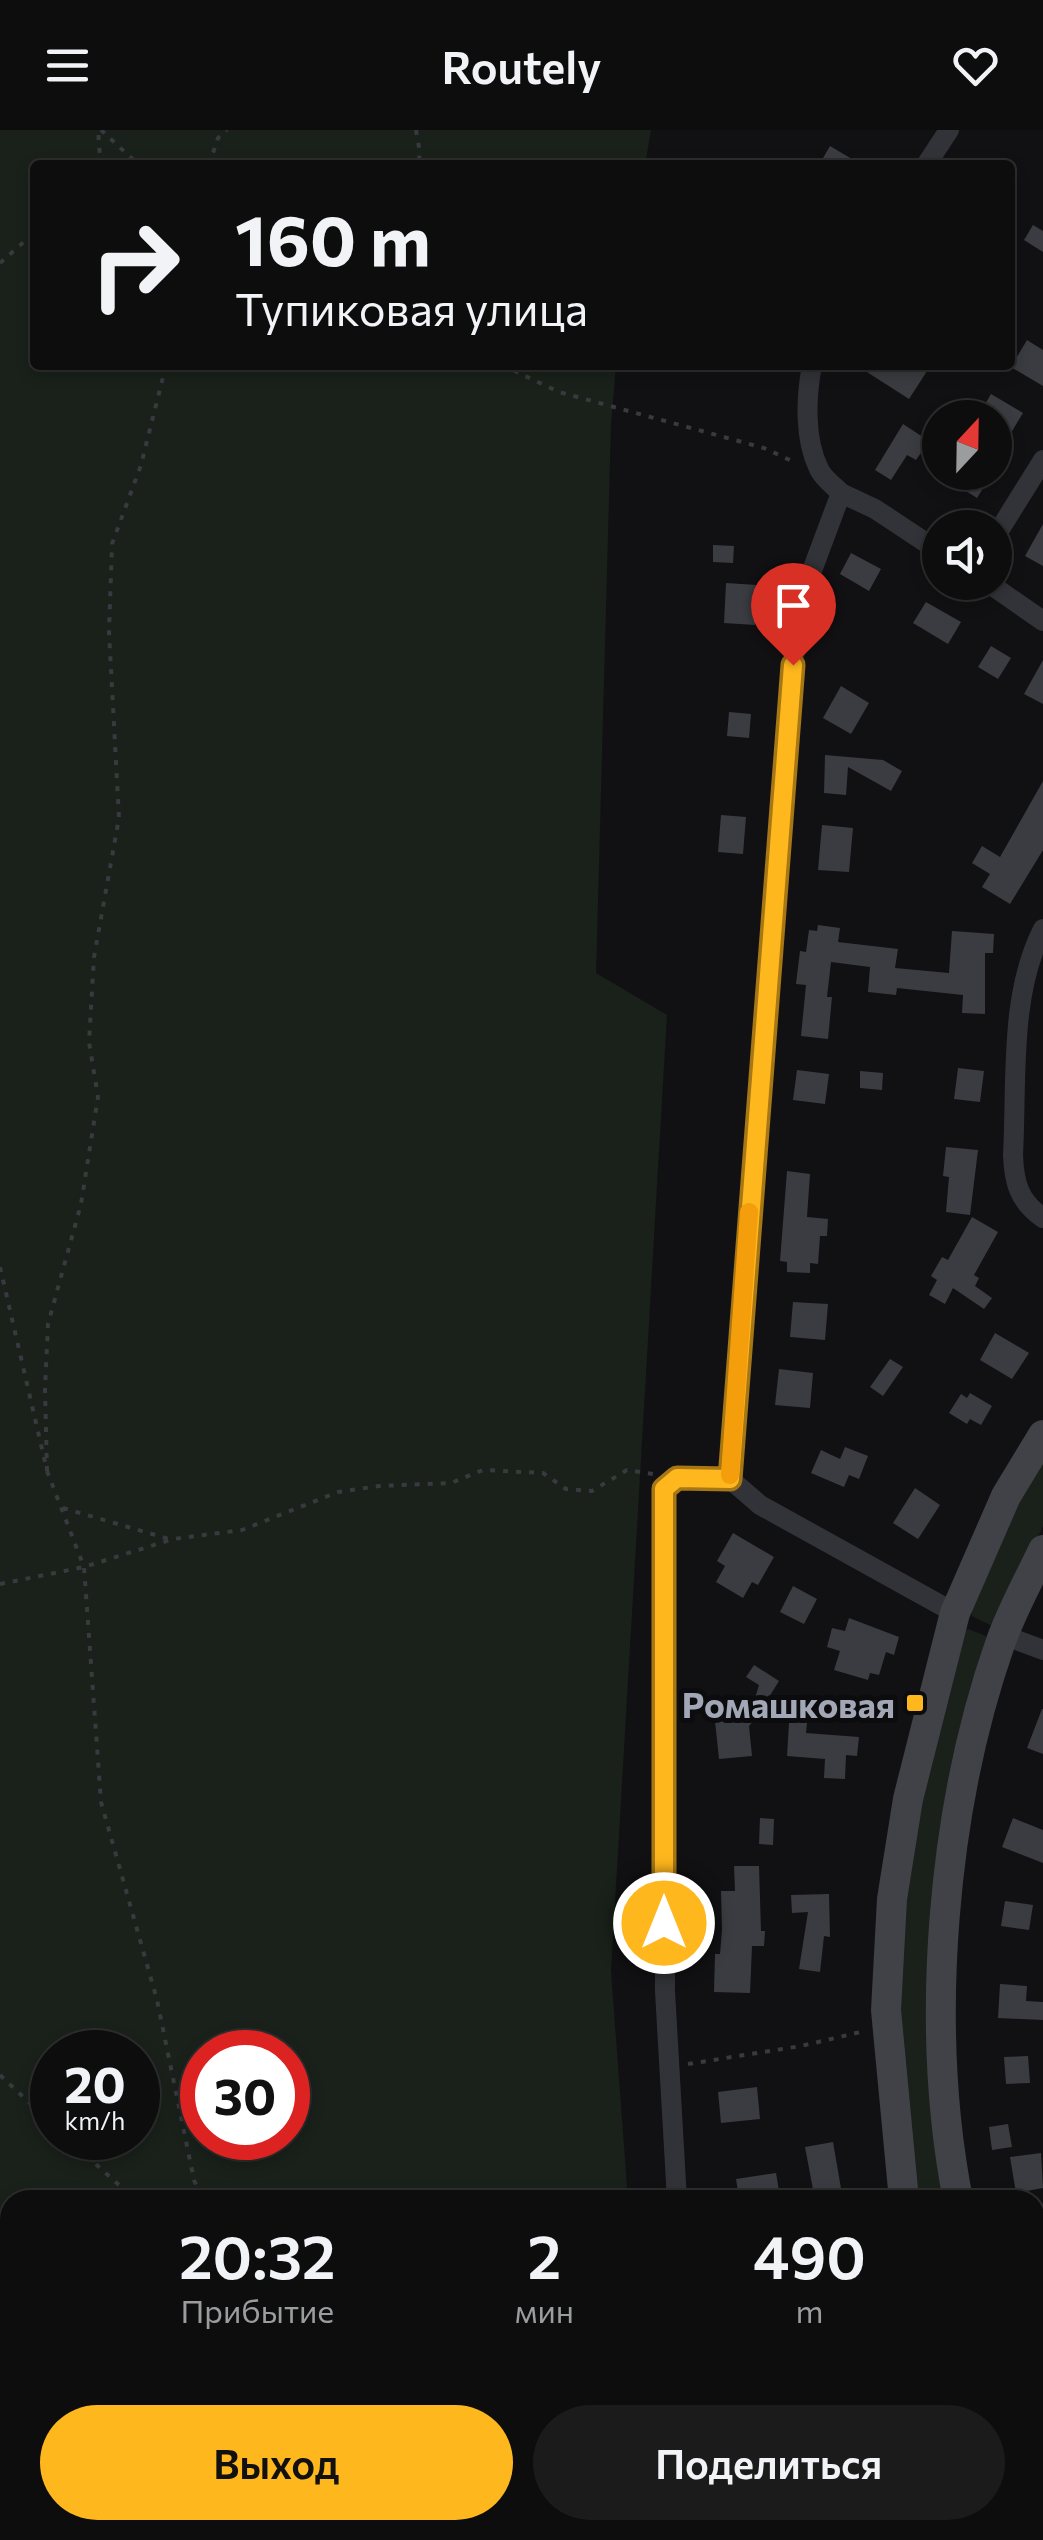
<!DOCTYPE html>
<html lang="ru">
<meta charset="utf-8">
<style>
body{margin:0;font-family:Commissioner,sans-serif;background:#1b1b1c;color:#f1f3f6;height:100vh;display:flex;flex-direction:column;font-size:38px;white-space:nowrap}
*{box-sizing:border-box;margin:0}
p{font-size:32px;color:#9a9c9e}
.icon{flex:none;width:55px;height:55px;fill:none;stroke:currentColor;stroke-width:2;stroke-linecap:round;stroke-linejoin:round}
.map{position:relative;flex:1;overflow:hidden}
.panel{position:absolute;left:0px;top:2060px;width:1045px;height:350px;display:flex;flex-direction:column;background:#0d0d0e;border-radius:30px 30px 0 0;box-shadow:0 5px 15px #0003,0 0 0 2px #2d2d2e}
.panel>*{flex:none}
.top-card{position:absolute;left:30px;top:30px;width:985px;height:210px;border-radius:10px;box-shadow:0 5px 15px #0003,0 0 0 2px #2d2d2e;background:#0d0d0e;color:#f1f3f6;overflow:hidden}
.needle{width:65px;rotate:22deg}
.fabs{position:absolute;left:922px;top:270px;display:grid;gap:20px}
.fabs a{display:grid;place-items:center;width:90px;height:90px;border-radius:50%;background:#0d0d0e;box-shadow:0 5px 15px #0003,0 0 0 2px #2d2d2e;font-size:50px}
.speed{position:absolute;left:30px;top:1900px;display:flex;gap:20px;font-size:50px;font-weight:700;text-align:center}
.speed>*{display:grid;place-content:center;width:130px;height:130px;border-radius:50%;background:#0d0d0e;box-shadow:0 5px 15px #0003,0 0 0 2px #2d2d2e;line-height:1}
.speed small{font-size:25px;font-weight:400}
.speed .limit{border:15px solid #d22;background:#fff;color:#111}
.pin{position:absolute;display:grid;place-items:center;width:85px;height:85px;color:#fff;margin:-102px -42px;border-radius:50% 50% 50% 0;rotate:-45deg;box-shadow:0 0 10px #0007}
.pin .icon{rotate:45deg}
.me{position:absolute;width:110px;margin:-55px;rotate:0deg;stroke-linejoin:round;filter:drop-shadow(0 0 8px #0008)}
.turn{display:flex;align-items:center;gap:35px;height:210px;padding:0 40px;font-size:45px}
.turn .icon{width:130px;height:130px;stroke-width:2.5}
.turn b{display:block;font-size:70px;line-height:85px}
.eta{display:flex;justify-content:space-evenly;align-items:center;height:170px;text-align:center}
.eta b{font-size:60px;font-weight:600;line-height:70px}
.primary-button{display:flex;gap:20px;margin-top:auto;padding:20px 40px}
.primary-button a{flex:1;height:115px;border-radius:60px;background:#ffb71e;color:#111;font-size:40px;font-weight:600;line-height:115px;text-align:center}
.primary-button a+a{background:#1b1b1c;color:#f1f3f6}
header{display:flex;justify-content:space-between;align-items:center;height:130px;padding:0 40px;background:#0d0d0e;font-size:45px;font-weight:600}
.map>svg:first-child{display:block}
.green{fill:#19211a;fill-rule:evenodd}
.building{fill:#3b3c41}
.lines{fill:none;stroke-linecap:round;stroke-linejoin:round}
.path{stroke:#383a3f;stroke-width:4;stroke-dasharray:5 8;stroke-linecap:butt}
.street{stroke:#323338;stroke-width:20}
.secondary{stroke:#404248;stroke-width:30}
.route-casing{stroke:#a67714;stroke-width:25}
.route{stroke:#ffb71e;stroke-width:18}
.slow{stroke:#f59e0b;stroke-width:18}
.poi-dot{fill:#ffb71e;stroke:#0c0c0e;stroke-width:4}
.labels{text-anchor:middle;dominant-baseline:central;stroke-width:10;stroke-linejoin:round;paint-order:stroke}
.poi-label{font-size:35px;font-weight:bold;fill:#a2a7b5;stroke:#0c0c0e;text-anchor:end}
</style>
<header><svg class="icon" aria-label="menu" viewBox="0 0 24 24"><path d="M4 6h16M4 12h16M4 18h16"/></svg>Routely<svg class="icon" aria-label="heart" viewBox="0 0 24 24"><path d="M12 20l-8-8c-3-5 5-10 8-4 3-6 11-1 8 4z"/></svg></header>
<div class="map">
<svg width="1043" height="2410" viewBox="0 0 1043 2410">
<rect width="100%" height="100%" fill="#111113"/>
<path class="green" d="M0,0H651L645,35H35V235H616L611,294L596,843L667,885L611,1841L628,2070H10V2400H661L663,2410H0ZM52,1922H138V2008H52ZM202,1922H288V2008H202Z
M1043,1321V1396L999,1489L990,1495L972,1486L970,1476Z
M968,1499L986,1506L989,1514L952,1658L947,2070H913L897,1901L904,1740L961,1502Z"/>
<path class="building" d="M830,16L862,35H819Z
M1033,95L1043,101V122L1024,110Z
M1027,210L1043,220V256L1011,237Z
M856,235H931L909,269Z
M991,264L1023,283L995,329V288H977Z
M903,294L929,311L916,330L907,325L891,350L875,340Z
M966,342H993L977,368L958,356Z
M1043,394V436L1025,426Z
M713,415L734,416L733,433L713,432Z
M851,423L881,439L869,461L840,444Z
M726,453L757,455L755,495L724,493Z
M926,472L961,492L948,514L913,493Z
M991,516L1011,528L998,549L978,537Z
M1043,530V574L1024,564Z
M841,556L869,573L851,604L823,588Z
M729,582L751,584L749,608L727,606Z
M825,625L883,630L902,641L891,661L848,637L846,665L824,663Z
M1043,651V720L1010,774L982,757L990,744L972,733L982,716L1000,727Z
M721,685L746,687L743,724L718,722Z
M822,695L853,698L849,742L818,740Z
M818,795L840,798L838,812L898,819L895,838L949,843L952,801L994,804L993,823H985V884L962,883L963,865L897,858L896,865L868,862L870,837L831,832L827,867H832L828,909L801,906L806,855L796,854L800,821L806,822L809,800L817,801Z
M958,938L984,941L980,972L954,969Z
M797,940L829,944L825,974L793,970Z
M860,941L883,943L882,960L860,958Z
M946,1017L978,1020L970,1085L946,1082L949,1047L943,1046Z
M787,1041L810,1044L807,1087L828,1089L827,1106H820L818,1134L810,1133V1143L787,1142V1132L780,1131Z
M972,1087L998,1102L974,1145L979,1148L975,1156L992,1168L984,1179L953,1158L945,1174L929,1165L937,1150L931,1146L942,1127L948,1130Z
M793,1172L828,1174L825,1210L790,1207Z
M995,1203L1029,1223L1012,1249L980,1230Z
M890,1229L903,1237L883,1266L870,1257Z
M779,1239L813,1243L810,1278L775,1275Z
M970,1263L992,1276L981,1295L970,1289L967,1294L949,1283L961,1264L967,1268Z
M845,1317L868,1326L859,1349L849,1345L844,1357L811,1343L821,1320L840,1329Z
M915,1358L940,1375L918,1409L893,1393Z
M733,1403L774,1427L758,1455L752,1452L743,1468L716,1452L725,1436L717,1431Z
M793,1456L817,1469L804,1494L780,1482Z
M849,1488L899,1507L894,1525L886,1522L879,1545L870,1543L868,1550L834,1540L840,1521L827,1517L832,1498L845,1501Z
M754,1535L779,1551L769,1567L783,1571L781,1580L808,1582L806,1603L859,1607L857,1626L846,1625L845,1649L824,1648L825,1629L787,1626L789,1593L759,1584L749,1596L752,1626L719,1629L715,1591L749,1588L759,1555L746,1547Z
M1042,1579H1043V1624L1027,1618Z
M760,1688L774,1689L773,1715L759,1714Z
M1013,1688L1043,1700V1733L1002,1717Z
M734,1736H759L761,1801H765L764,1816H752L750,1863L714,1862L715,1824H720L722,1800L721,1761H735Z
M829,1764L830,1807L824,1806L820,1842L799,1839L808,1782L792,1783L791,1765Z
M1005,1771L1033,1775L1029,1800L1001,1796Z
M1000,1854L1027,1856L1026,1871L1043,1872V1890L998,1888Z
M1028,1926L1030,1953L1006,1954L1004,1927Z
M757,1957L760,1989L721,1993L718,1962Z
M1008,1994L1012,2017L992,2020L989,1997Z
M833,2012L843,2070H815L805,2017Z
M1041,2023L1043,2058L1016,2063L1010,2027Z
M776,2043L779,2061L739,2068L736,2049Z"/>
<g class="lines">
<path class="path" d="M101,0L139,35
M416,0L420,23L418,35
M96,35L100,27L98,0
M209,35L218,8L227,0
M0,133L35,102
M502,235L559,262L764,318L796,333
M0,1137L45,1332
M47,1341L45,1259L48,1194L81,1074L98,967L89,912L94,827L119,688L109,502L112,414L141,335L166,235
M47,1341L84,1437L101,1672L157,1870L194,2050L202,2070
M63,1378L169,1409
M0,1454L84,1437L173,1409L242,1400L338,1362L379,1356L451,1353L483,1340L543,1343L566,1359L592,1361L627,1340L653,1344
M688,1934L801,1916L865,1901
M0,1945L52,1994
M67,2008L120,2056L140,2070
M473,2400L475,2410
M657,2400L671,2410"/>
<path class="street" d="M926,35L949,0
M841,363L875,379L940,422
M995,407L1043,330
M987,452L1043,491
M1043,799C1009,865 1017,952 1013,1025C1014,1053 1019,1071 1043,1088
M730,1349L793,535L801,470L841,363C834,356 823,348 819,339C804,309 806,267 812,235
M730,1349L760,1375L955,1483
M1003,1505L1043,1520
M677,2070L665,1861V1359L677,1347L730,1349
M705,2400L706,2410"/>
<path class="secondary" d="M904,2070L886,1880L892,1769L908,1669L955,1483L1006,1366L1043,1305
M958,2070C924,1895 942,1678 1001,1511C1012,1480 1029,1450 1043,1420
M971,2400L973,2410
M1023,2400L1025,2410"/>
</g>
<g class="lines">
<defs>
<path id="route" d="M664,1793V1359L677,1348L730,1349L793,535"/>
</defs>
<use href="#route" class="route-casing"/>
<use href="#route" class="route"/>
<path class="slow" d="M730,1345L749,1082"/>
</g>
<rect class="poi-dot" x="905" y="1563" width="20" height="20" rx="5"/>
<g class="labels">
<g class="poi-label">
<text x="895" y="1573">Ромашковая</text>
</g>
</g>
</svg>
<div class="fabs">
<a><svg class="needle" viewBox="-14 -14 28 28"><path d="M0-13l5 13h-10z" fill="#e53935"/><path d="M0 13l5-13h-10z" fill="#9a9c9e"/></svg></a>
<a><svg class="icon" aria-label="sound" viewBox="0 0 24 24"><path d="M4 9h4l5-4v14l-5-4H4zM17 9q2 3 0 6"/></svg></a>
</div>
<div class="speed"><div>20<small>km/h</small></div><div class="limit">30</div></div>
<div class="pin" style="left:793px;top:535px;background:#d93025"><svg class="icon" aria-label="arrive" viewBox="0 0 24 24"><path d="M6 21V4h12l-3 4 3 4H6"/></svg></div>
<svg class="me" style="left:664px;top:1793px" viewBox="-20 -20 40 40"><circle r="17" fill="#ffb71e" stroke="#fff" stroke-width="3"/><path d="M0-11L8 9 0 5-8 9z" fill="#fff"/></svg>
<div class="top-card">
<div class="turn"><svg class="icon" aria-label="right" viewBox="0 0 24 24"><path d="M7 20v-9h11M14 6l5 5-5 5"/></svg><div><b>160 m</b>Тупиковая улица</div></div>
</div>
<section class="panel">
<div class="eta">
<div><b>20:32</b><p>Прибытие</p></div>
<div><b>2</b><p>мин</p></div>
<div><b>490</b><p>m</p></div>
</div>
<div class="primary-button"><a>Выход</a><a>Поделиться</a></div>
</section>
</div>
